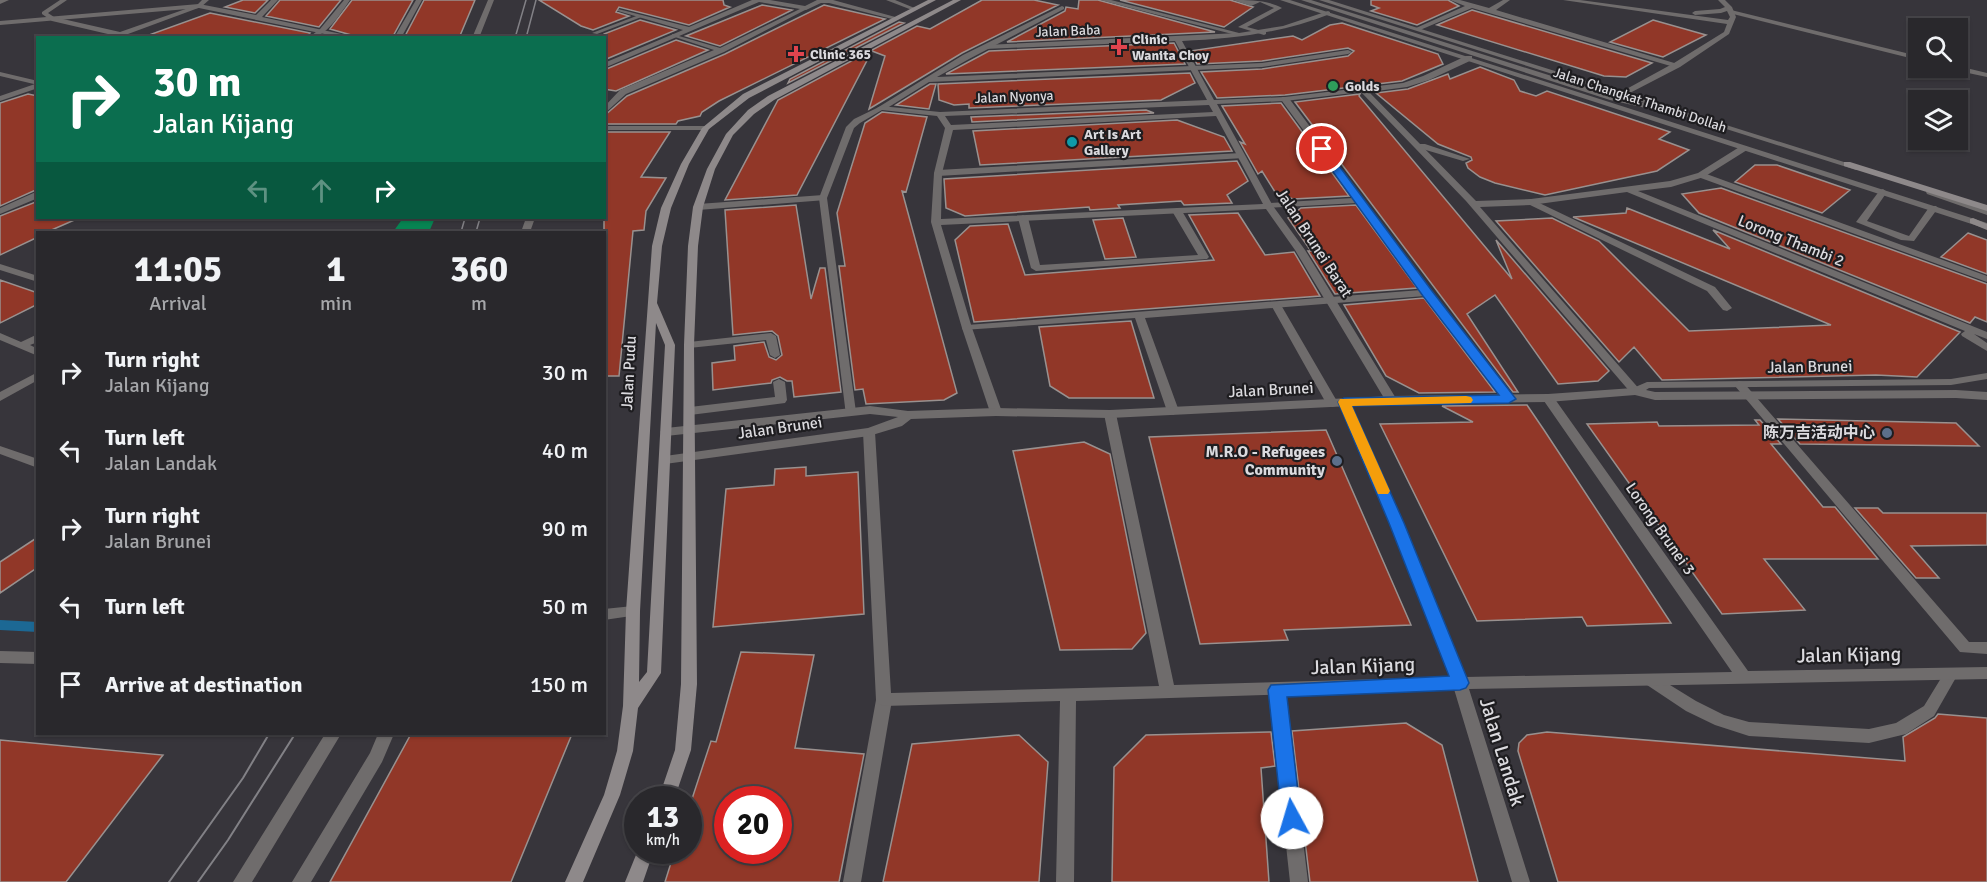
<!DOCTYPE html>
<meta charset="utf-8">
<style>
body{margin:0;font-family:Signika,"Noto Sans SC",sans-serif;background:#313034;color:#f1f3f6;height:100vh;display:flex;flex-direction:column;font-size:22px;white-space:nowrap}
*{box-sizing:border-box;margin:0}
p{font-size:20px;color:#a5a6a9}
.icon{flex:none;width:33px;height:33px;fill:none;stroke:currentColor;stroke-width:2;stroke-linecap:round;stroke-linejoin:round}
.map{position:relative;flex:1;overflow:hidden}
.details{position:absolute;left:36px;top:231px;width:570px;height:504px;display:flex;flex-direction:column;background:#29282c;border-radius:0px;box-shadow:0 2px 4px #0004,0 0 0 2px #454448}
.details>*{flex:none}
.top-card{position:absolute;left:36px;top:36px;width:570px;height:183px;border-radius:0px;box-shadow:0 2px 4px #0004,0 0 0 2px #454448;background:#0b6e4f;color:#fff;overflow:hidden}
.fabs{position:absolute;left:1908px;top:18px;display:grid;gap:12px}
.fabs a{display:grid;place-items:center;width:60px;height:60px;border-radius:0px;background:#29282c;box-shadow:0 2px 4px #0004,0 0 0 2px #454448;font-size:30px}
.speed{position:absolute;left:624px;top:786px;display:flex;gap:12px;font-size:30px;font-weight:700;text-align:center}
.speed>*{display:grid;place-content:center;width:78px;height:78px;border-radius:50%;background:#29282c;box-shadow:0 2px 4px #0004,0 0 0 2px #454448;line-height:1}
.speed small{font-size:15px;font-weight:400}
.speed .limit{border:9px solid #d22;background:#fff;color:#111}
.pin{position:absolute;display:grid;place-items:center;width:51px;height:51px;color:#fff;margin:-26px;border:3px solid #fff;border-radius:50%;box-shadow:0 2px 6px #0007}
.me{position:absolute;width:66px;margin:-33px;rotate:354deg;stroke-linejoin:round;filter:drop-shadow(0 0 4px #0008)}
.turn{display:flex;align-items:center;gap:21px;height:126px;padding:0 18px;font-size:27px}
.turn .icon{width:78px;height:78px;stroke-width:2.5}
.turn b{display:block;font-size:42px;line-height:51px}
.lanes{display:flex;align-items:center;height:57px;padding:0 18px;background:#0003;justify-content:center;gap:30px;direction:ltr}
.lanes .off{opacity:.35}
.eta{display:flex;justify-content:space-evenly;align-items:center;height:102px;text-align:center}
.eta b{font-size:36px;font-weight:700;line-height:42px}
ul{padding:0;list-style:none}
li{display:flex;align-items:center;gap:18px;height:78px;padding:0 18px}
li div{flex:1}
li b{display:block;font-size:22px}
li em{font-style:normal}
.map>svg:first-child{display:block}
.forest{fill:#078452}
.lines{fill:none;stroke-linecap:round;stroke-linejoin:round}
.stream{stroke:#1c6894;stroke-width:10}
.building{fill:#913728;stroke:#99918f;stroke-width:1.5;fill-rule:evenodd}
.service{fill:#6f6c6c;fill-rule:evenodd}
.minor{fill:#6f6c6c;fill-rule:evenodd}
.tertiary{fill:#6f6c6c;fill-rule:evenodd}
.secondary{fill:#8e898a;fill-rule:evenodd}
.tram-far1{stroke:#828186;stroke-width:1.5}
.tram{stroke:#828186;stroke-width:2}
.route{fill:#1a73e8;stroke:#114b97;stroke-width:1.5}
.slow{fill:#f59e0b}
.health-dot{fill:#e0444e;stroke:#1e1d20;stroke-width:2}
.leisure-dot{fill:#2e9e5b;stroke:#1e1d20;stroke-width:2}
.culture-dot{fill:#0f9aa8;stroke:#1e1d20;stroke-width:2}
.service-dot{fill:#5c6f8a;stroke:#1e1d20;stroke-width:2}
.labels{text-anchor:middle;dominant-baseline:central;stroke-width:4.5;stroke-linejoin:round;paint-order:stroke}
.far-street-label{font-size:14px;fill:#dbdade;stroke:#1e1d20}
.far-poi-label{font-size:14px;font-weight:bold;fill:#dbdade;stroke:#1e1d20;text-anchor:start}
.street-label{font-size:16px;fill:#dbdade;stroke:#1e1d20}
.poi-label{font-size:16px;font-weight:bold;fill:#dbdade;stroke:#1e1d20;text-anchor:end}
.near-street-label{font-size:20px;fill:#dbdade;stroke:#1e1d20}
</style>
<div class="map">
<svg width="1987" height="882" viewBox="0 0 1987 882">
<rect width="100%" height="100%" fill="#37353b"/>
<path class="forest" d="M403,218H435L429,232H393Z"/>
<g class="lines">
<path class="stream" d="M0,625L38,627"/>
</g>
<path class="building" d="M243,0H268L255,13L225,7Z
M280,0H341L319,27L266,16Z
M352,0H413L392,38H362L330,29Z
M424,0H475L459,38H404Z
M539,0H723L724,5L730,7L689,25L619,7L616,12L629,16L593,30L581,26Z
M982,0H1034L1058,5L962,53L869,109L885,56L872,51L797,195L725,200L778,100L917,26L930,29Z
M1079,0H1098L1215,32L1007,42L1065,11L1066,7L1078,9Z
M1120,0H1230L1253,7L1224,27Z
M1371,0H1448L1459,6L1417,25L1371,11L1379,8L1371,5Z
M762,5L792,10L720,46L686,36Z
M824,5L885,19L719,101L702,112L700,116L678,121L676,124H604V116L627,96L725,54Z
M1472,10L1652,63L1626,77L1604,76L1437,25Z
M210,13L310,33L306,38H149V35Z
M640,20L676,30L604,60V34Z
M1653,20L1706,35L1663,57L1610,42Z
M899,22L904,23L788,83L790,79Z
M1342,23L1438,54L1443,64L1402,81L1285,95L1217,98L1201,72L1262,69L1348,56L1354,51L1348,48L1262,61L1197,64L1190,51L1293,36L1302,40L1330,25Z
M676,40L708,50L616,91L604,89V70Z
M1174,43L1185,64L946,74L989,51Z
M1480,67L1514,80L1520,91L1536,96L1547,91L1670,132L1659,139L1689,150L1657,171L1545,195L1495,183L1480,177L1468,168L1466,163L1472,160L1471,157L1438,144L1376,93L1408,89L1448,74L1450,79Z
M1190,73L1195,83L1161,100L969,108V104L954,105L939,100L938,84Z
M930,84H936L929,109L896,105Z
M28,94L38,96V189L0,206V103Z
M1360,94L1359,96L1512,279L1496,240L1609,371L1598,381L1558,384L1495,295L1467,314L1518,392H1513L1295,102Z
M1281,103L1349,196L1293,199L1275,192L1262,171L1258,174L1240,142L1245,144L1222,106Z
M1146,110L1154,113L972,122L971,117Z
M882,112L927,117L906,192L902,191L957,393L944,400L866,404L863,389L855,390L839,266H845L837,213L865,123Z
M1177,120L1224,137L1232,151L980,165L973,131Z
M604,132H670L641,177L666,178L646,211L644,230L633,231L619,376H604Z
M1237,161L1248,181L1227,195L1232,203L1184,205L1181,201L1118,205L1120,208L1090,210L1089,207L965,216L946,208L944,179Z
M1755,165H1777L1850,190L1822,213L1735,182Z
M1721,188L1987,284V322L1975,317L1970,323L1699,213L1682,194Z
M38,201V218H79L47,232H38V237L0,255V216Z
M796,205L811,299L820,268H825L841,392L794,397L792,381H787L780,377L772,380L771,383L713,390L712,363L735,360L734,346L764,342L769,357L776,360L782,355L778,336L772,331L733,335L725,210Z
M1356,205L1417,288L1335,294L1308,251H1311L1288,218L1301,208Z
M1627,208L1730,249L1713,230L1960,332L1917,377L1876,375L1662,380L1634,347L1619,362L1496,221L1552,218L1599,241L1689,331L1831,325L1573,217L1626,213Z
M1238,213L1265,255L1294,252L1320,296L974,322L955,240L970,226L1008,224L1025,275L1214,260L1189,215Z
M1123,218L1136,257L1105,259L1093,220Z
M1968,233L1987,240V274L1941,257Z
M0,280L38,293V304L0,323Z
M1424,298L1495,392L1419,393L1386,376L1344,305Z
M1131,321L1154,398H1069L1050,386L1039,327Z
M1527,405L1544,430L1671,623L1587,626L1582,617L1477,621L1380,424L1473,422L1442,406Z
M1778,419L1956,423L1979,446L1800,444Z
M1755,420H1760L1781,444H1771L1823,507H1835L1878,559H1764L1805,610L1722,614L1587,424L1657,422L1659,426L1759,425Z
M1326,430L1411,625L1284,630L1288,640L1200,644L1149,437Z
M1084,442L1110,454L1146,633L1132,649L1060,650L1013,451Z
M806,467V476L858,472L864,614L713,627L726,489L774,485L775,469Z
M1855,508H1878L1883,513H1987V545L1911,546L1939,578H1916Z
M38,537V567L0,593V562Z
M741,652L814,655L795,748L864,754L839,882H665L675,850H688V811L711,741L716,742ZM728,800H778V850H728Z
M1938,714L1987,718V882H1558L1518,751L1519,743L1527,735L1547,732L1905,761L1903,737L1935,718Z
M1406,723L1442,745L1478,882H1310L1292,731Z
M1269,732H1271L1275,766L1261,768L1269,882H1112L1114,767L1146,735Z
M411,734H572L511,882H330Z
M1019,735L1048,762L1039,882H883L912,744Z
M0,740L163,755L66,882H0Z"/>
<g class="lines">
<path class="service" d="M0,0H9L0,4Z
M271,0H278L262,17L360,38H344L199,8L0,25V21L199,4L256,15Z
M416,0H422L401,38H394Z
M886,0H895L917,9L912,10Z
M1100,0H1111L1243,34L1240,36Z
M1233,0C1250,0 1267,0 1282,8L1247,27L1266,32V34L1264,35L1238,27L1274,8L1260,2L1251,6Z
M1301,0H1311L1615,96L1694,116L1690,118L1610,100Z
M1450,0H1460L1489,8L1503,0H1510L1496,10L1681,65L1674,67L1472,8L1420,30H1416V28L1465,6Z
M1062,6L1064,7V9L969,59L937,77L1262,63L1348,50L1352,52L1348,54L1262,67L929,82L884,110L877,108L963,55Z
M804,7L809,8L724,52L626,94L604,114V107L620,90L714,50L672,36V34L720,48Z
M1731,10L1918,56V60L1729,13V11Z
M639,15L644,16L597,34L592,33Z
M1958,66L1987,73V77L1954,70V68Z
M0,72L38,81V85L0,76Z
M1282,97H1288L1432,291L1513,396L1515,399L1513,402H1505L1425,296L1145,318L1179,411L1173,415L1167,411L1135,318L963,330L962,328L967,325L1421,290L1357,203L1266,208V204L1269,203L1353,198L1282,101Z
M1419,144H1425L1470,159L1463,161L1419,148Z
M1241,153L1245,156L1244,158L938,176L934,173L938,170Z
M1701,172L1987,276V282L1698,177L1697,175Z
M1883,189L1887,192L1867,221L1906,235L1909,236L1930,206H1936L1938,208L1914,241L1901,240L1856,222L1880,190Z
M38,191V198L0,214V208Z
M823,195L826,196V200L698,210L693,207L698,204Z
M1531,199L1715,287L1732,308L1727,311L1723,310L1707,291L1528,204V200Z
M1177,208L1182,211L1209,257L1207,259L1036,271L1031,268L1018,218L1023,215L1028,218L1040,265L1198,255L1172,211Z
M0,264L38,276V282L0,270Z
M0,333L21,342L38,334V342L30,345L38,349V356L0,340Z
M771,333L776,336L780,355L775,358L770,355L766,340L689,348L684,345L689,342Z
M38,372V380L0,401V392Z
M779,379L785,382L787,400L785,403L690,415L684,411L690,407L775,397L773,382Z
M1739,381L1743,382L1969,642H1987V654L1960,652L1735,386L1733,384Z
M0,446L38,459V468L0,454Z
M633,606L638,607L640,611L638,615L604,620V609Z
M1951,668L1956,670L1958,674L1934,716L1906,734L1869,743L1749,736L1715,725L1686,711L1647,685L1644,681L1647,677L1652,675L1657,677L1696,701L1724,715L1749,722L1869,729L1896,723L1924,706L1946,670Z
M1277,684L1282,686L1285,690L1308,882H1290L1269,690L1272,686Z
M884,694L889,696L892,700L861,882H843L876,700L879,696Z
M325,734H341L252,882H233Z"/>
<path class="minor" d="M60,0H67L48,13L54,17L120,32L197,5L202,0H209L201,7L128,34L140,38H125L52,21L42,14V12Z
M344,0H350C340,14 326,38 308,38L320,29Z
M488,0H494L479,38H472Z
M752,0H770L805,6L817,0H833L899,18L896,20L829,3H821L806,10L759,2L604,68V63L683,30L618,11V9L689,27Z
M1563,0H1580L1728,20L1730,17L1727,11L1721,13L1695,15L1692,13L1695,11L1720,9L1725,7L1718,0H1725L1732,7L1736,17L1729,34L1680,67L1624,96L1620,94L1621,92L1674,63L1724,32L1727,24Z
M1328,11L1330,12V14C1282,33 1233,39 1182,41L1214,100L1285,97L1403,83L1423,76L1466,56H1472V60L1429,80L1407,87L1369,92L1476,201L1531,199L1670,181L1698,173L1741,146H1747V150L1704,177L1671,187L1638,191L1987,332V339L1974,334L1987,343V351L1962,336L1961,334L1965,331L1627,192L1531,205L1480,207L1641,391L1639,393H1631L1466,201L1361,92L1285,101L1217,104L1273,206L1305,250L1397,400L1395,403H1387L1295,250L1266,209L941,225L972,328L1002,412L996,416L990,412L962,328L931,222L934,173L945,128L937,116L882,110L860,123L854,128L827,198L856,412L850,416L846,415L819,198L846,127L854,119L881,106L940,112L1207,100L1175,41L985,49L981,47L985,45L1239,33L1283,26ZM1209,105L1213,112L951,125L945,116ZM1216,116L1263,204L941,219L942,173L953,130Z
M38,83V88L0,101V96Z
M604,126H706L710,128L706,130H604Z
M526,218H535L530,232H521Z
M1276,302L1281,305L1338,403L1336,406L1332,407L1326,403L1271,305Z
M1548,394L1552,395L1748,671L1987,667V679L1469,689L1530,882H1512L1454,689L1076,701L1074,882H1056L1060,701L884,706L879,704L876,700L863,432L869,428L875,432L891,693L1159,686L1104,414L1110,410L1116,414L1174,685L1450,677L1389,523L1338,402L1344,398L1350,402L1403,523L1465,677L1732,672L1544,401L1542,398L1544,395Z
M0,651L38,652V664L0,663Z
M378,734H394L382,762L311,882H292L370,753Z"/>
<path class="tertiary" d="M1280,0H1290L1987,223V229Z
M1319,0H1329L1863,168L1856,170Z
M1930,189L1987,209V215L1927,194L1926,192Z
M1987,373V379L1951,385L1649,388L1646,390L1655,392L1956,390L1987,392V400L1956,398L1655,400L1635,395L1548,402L1391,404L1110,418L996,416L911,419L902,426L869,436L665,464L659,460L665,456L868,428L898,417L870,414L666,436L660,432L666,428L870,406L908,411L996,408L1110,410L1391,396L1548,394L1633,388L1647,382L1951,379Z"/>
<path class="secondary" d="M928,0H936L749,98L709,129L689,164L671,208L662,246L657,303L675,345L661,673L638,708L633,751L620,795L583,882H565L604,795L617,751L623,706L626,611L652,246L661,208L681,164L702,128L743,94ZM656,323L665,345L647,672L639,682L640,611Z
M953,0H961L774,100L754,114L733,135L715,169L703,207L698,246L694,345L697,684L691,750L674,800H658L675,750L681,684L684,345L688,246L693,207L707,169L726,134L748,110L768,96Z
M1844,162H1850L1987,205V211L1844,166Z
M1973,218L1987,224V230L1970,223V219Z
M638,850H654L643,882H625Z"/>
<path class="tram-far1" d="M515,38L526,0
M526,38L536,0
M461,232L465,218
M476,232L480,218"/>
<path class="tram" d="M169,882L243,778L269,734
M198,882L228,840L295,734"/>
</g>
<path class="route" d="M1318,147H1325L1432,291L1516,399L1509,403L1352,406L1404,523L1469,683L1466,688L1460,690L1287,697L1301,818L1298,824L1292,827L1285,824L1282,818L1268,690L1271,685L1449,676L1389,523L1338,402L1344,398L1499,395L1423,296L1318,151Z"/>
<path class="slow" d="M1466,396L1471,397L1473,400L1471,403L1352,406L1390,491L1388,494H1378L1338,402L1340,399Z"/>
<g class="health-dot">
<path d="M1116 38h6v6h6v6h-6v6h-6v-6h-6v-6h6z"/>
<path d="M793 45h6v6h6v6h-6v6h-6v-6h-6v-6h6z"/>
</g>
<circle class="leisure-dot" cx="1333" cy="86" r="6"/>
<circle class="culture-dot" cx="1072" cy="142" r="6"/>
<g class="service-dot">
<circle cx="1887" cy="433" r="6"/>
<circle cx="1337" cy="461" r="6"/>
</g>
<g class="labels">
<g class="far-street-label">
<text transform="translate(1068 31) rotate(-2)">Jalan Baba</text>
<text transform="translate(1014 97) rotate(-2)">Jalan Nyonya</text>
<text transform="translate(1640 100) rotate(18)">Jalan Changkat Thambi Dollah</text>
</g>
<g class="far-poi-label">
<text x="1132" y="39">Clinic<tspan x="1132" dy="16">Wanita Choy</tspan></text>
<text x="810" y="54">Clinic 365</text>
<text x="1345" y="86">Golds</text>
<text x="1084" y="134">Art Is Art<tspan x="1084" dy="16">Gallery</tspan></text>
</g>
<g class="street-label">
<text transform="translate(1791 241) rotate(22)">Lorong Thambi 2</text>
<text transform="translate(1314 243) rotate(57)">Jalan Brunei Barat</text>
<text transform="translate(1810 367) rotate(-1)">Jalan Brunei</text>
<text transform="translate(629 373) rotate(-87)">Jalan Pudu</text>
<text transform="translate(1271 390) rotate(-3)">Jalan Brunei</text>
<text transform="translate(780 428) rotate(-8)">Jalan Brunei</text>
<text transform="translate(1660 529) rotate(55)">Lorong Brunei 3</text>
</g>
<g class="poi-label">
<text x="1875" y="433">陈万吉活动中心</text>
<text x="1325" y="452">M.R.O - Refugees<tspan x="1325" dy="18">Community</tspan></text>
</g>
<g class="near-street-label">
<text transform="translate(1849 655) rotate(-1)">Jalan Kijang</text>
<text transform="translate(1363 666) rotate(-2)">Jalan Kijang</text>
<text transform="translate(1502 752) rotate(73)">Jalan Landak</text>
</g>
</g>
</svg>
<div class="fabs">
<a><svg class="icon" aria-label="search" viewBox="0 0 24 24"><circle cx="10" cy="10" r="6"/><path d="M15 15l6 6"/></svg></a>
<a><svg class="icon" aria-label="layers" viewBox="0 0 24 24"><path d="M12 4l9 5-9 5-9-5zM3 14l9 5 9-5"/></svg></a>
</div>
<div class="speed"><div>13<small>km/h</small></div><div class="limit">20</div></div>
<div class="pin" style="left:1322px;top:149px;background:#d93025"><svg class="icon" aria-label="arrive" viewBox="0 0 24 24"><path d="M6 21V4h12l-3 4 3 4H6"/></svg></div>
<svg class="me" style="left:1292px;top:818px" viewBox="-20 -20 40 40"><circle r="19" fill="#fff"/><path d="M0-13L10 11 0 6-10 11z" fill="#1a73e8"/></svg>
<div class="top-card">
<div class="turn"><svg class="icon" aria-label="right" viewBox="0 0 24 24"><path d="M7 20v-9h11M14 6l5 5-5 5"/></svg><div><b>30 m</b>Jalan Kijang</div></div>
<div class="lanes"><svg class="icon off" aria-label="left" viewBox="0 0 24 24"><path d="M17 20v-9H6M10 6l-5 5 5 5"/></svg><svg class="icon off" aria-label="ahead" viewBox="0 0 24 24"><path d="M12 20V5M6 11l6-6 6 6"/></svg><svg class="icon" aria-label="right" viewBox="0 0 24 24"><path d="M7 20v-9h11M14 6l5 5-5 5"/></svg></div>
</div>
<section class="details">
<div class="eta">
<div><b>11:05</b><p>Arrival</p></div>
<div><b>1</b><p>min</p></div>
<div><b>360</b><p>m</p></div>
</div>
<ul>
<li><svg class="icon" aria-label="right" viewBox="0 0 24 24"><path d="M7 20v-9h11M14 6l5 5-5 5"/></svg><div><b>Turn right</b><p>Jalan Kijang</p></div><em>30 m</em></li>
<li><svg class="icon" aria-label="left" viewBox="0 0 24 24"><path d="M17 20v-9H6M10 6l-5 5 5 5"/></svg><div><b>Turn left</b><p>Jalan Landak</p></div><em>40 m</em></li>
<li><svg class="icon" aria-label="right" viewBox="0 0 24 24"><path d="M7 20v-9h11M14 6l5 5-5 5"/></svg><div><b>Turn right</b><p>Jalan Brunei</p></div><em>90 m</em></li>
<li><svg class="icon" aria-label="left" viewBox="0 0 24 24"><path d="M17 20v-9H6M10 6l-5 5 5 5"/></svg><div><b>Turn left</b></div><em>50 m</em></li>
<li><svg class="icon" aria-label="arrive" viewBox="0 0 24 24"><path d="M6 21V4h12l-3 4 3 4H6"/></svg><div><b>Arrive at destination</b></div><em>150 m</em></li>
</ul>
</section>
</div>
